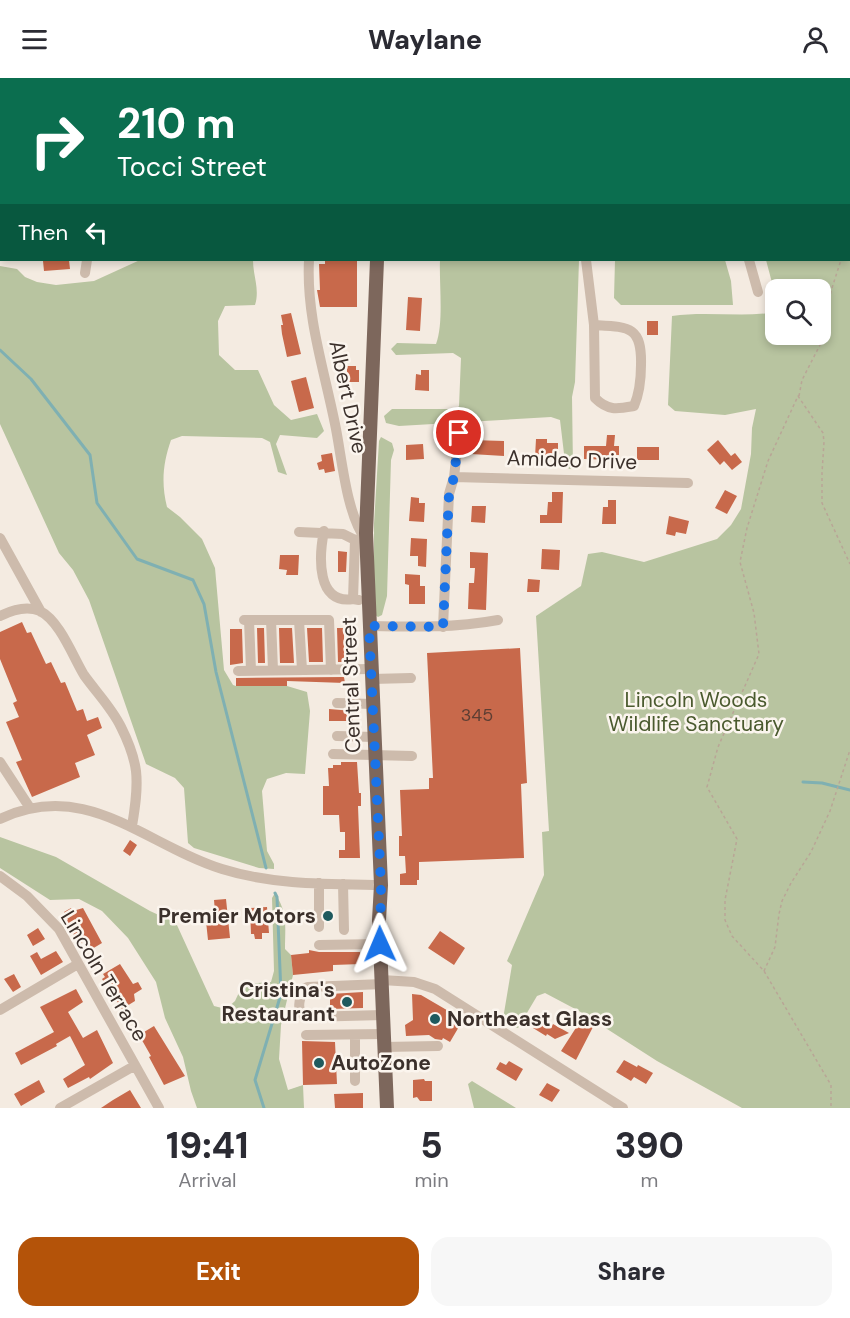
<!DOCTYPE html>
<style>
body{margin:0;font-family:"DM Sans",sans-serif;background:#f7f7f7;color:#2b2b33;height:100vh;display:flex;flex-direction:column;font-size:22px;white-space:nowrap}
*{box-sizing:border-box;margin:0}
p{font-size:20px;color:#7c7c81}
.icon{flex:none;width:33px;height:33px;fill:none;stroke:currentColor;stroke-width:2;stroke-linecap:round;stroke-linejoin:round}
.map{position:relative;height:1030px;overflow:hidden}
.side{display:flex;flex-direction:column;background:#fff;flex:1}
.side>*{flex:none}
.banner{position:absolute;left:0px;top:0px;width:850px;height:183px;box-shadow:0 3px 9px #0003;background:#0b6e4f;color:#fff;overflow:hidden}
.fabs{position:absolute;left:765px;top:201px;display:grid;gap:12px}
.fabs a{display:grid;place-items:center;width:66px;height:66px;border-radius:12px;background:#fff;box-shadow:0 3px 9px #0003;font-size:30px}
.pin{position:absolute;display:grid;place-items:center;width:51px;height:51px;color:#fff;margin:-26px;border:3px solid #fff;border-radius:50%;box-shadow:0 2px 6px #0007}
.me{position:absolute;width:66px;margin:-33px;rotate:359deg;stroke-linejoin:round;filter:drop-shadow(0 0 4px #0008)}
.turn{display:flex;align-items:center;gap:21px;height:126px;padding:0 18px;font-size:27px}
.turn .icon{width:78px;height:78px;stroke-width:2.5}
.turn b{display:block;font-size:42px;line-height:51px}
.then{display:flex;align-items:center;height:57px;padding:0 18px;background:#0003;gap:12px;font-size:22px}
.eta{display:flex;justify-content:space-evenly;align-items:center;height:102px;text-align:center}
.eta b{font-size:36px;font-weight:800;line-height:42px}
.button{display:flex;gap:12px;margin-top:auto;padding:12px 18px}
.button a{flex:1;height:69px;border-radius:18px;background:#b45309;color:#fff;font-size:24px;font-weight:800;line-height:69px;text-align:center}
.button a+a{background:#f7f7f7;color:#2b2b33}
header{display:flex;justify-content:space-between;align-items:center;height:78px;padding:0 18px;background:#fff;font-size:27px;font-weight:800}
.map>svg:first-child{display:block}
.green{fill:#b8c4a0}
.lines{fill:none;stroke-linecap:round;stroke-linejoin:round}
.stream{stroke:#7fb0b2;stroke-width:3}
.building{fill:#c8694b}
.path{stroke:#b9a596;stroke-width:1.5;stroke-dasharray:3 3;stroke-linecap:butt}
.minor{stroke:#cdbbac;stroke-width:10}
.major{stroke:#7d675c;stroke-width:14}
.route{stroke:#1a73e8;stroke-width:10;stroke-dasharray:0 18}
.poi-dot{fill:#1f5a5e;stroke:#fbf5ee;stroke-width:2}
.labels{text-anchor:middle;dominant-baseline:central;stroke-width:5;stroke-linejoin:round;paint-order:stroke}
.number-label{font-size:18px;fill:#5e3e33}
.street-label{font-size:21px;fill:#3b302b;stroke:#fbf5ee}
.park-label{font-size:21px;fill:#4a5a2e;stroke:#fbf5ee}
.poi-label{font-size:21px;font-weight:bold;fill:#3b302b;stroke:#fbf5ee;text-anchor:end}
</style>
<header><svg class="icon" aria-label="menu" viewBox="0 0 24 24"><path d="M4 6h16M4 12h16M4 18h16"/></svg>Waylane<svg class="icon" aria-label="person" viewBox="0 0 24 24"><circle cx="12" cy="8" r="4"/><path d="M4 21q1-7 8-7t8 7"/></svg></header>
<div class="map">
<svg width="850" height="1030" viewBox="0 0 850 1030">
<rect width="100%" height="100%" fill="#f4ebe1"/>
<path class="green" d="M615,0H850V1030H742L657,983L579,933L545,915L537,918L518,950L511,948L503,941L512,887L507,883L544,797L542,754L549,753L536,538L581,508L588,476L602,474L644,484L717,461L731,447L741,431L751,376L752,350L756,331L725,337L675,333L668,327L672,238C704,233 737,239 769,235L775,240L776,256H820V212H776L775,216L766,182H849V2H615Z
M140,182H253C253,198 260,211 255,227L225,228L218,243L219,277L235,292H258L274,327L291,342L317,336L324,353L317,360L280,357L276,366L287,397L278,394L270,364L262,360L182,358L171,362C163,385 161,405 167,429L180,439L202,461L215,490L224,592L233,607L236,608H287L307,614L310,633L305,696L286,695L267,701L262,713L267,773L274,786V791L259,790L194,770L188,765L184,710L175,700L146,686L89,522L73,492L59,475L0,346V188L17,191L25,199L37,204L56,207L94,203Z
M440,182H579L575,304L572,319L573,390L569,391L565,384L560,342L551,339L399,348L386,345L384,338L392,331H457L459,328L461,280L453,275L396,277L391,271L397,265L436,266C444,245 439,206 440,182Z
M615,182H725L731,203L733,227H621L614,220Z
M381,359L392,365L394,372L391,382L387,518L382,537L378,539L374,536V446L379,363Z
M0,759L56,779L150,833L176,845L214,928L226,931L235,923L243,906L271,904L274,893L272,820L275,815C288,836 285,847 285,871L291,877L293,897L281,947L279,981L288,1012L303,1007L304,1030H197L191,1013L183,979L165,940L156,904L128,860L102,833L79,821L50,822L0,790Z
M472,1003L516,1030H474L468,1006Z"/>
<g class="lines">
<path class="stream" d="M0,272L31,301L90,377L97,425L137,481L193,502L204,526L216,594L266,790
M803,704L822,705L850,712
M264,1030L255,1002L281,916L277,819L275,815"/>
</g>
<path class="building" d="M69,182L70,191L44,193L43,183Z
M325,182H357V229H320L317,212H320L319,186H325Z
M408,219L422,220L420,253L406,252Z
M291,235L301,276L287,279L282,256L281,247H283L281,237Z
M647,243H658V257H647Z
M347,288H356V292H359V304H347Z
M421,292H429V313L415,312L416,296L421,297Z
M306,299L314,330L299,334L291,303Z
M607,357H615L614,368H619V377H613V382L584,381V368H606Z
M536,361H547V365H558V380L535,379Z
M471,362L504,363V378L471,376Z
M718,362L731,378L735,375L742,384L732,392L724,383L720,387L707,372Z
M423,366L424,381L406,382V367Z
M637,369H659V382H637Z
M332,375L335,393L325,395L324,391L319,392L317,385L322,383L321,377Z
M725,412L737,418L727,436L715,430Z
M552,414H563L562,445H540V437H547L548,424H552Z
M411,419L419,420V425H425L424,444L409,443Z
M608,422H616V446H602L603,429H608Z
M472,428H486L485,445L471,444Z
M669,438L689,443L686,456L676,454L675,458L666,456Z
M411,460L427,461L426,489L418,488V478H410Z
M542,471L560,472L559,492L541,491Z
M338,473L347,474L346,494H338Z
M470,474L488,475L486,532L468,531L469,505H474L475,490H470Z
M280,477H299L298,497H286L287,492L279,491Z
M405,496L420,497V508H425V526H409V507L405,506Z
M528,501L540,502L539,514H527Z
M22,544L27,555L31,554L46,586L51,584L61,605L65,604L77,633L83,631L87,643L98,639L102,650L87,657L95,677L75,685L80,699L32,719L16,684L22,682L6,644L19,639L13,625L17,623L0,581V554Z
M257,550H264L265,585H258Z
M279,550H292L294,585H280Z
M307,550H322L323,584H309Z
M337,550H344V584H338Z
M230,551H242L243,585L230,587Z
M520,570L527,705L521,706L524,780L419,784V802H417V807H400V796L406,795L405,778H399V758H402L400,712L429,711V700H433L427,575Z
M344,599L345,605L287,603V608H236V600Z
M329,631L353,633V643H329Z
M341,684H357L359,715H361V728H358L360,780H339V772H345V754H340L339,737H323V708H329L328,690H333V687H341Z
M130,762L137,767L130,778L123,773Z
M226,821L230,860L208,862L205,834H215L214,822Z
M267,829L269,855H262V861H255L254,856H251L250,830Z
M71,830L73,833L83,830L102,865L92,871L86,862L79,866L66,843L68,842L64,834Z
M38,850L45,861L33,868L27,857Z
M440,853L465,870L454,887L428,870Z
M309,872L319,874H360L361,886L333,887V893L293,897L291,877L309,875Z
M56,873L63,884L41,897L30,878L37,874L41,881Z
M120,886L133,906L138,904L142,911L134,916L135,923L122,931L102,901L105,899L103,896Z
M14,896L21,909L13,914L4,901Z
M76,911L83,924L68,934L83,960L97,952L113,985L90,1001L89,999L68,1010L63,1001L85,987L70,958L56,966L57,968L21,987L15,975L54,954L40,929Z
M363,914V930L330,931V916Z
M412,916L421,917L457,938L460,947L450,964L443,960L442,962L435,961L429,957L406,958L405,947L413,942Z
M539,939L552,948L553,946L569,955L555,961L547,956L546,958L533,950Z
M581,942L593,949L576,982L561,973Z
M154,948L185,998L164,1007L149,979L151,978L139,957Z
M302,963L335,964L337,1006L303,1007Z
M624,982L637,989L638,987L653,995L646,1006L634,999L631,1003L616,994Z
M509,983L523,991L516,1003L496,991L500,984L506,987Z
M424,1001L425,1003H432V1023H420L417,1019L413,1020V1002Z
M39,1002L45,1014L21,1028L14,1016Z
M547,1005L560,1012L552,1024L539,1017Z
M130,1012L141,1030H101L113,1022Z
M363,1015V1030H335L334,1016Z"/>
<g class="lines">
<path class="path" d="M849,164L850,162
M799,318L802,302L821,265L831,213L841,182
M764,893L775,869L779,836L782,823L791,805L811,774L830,733L850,672
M831,1028V1007L764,893L732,858L725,842V822L737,761L707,709L718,669L759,576L754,535L740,484L747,450L768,383L798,318L823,355L824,364L822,395V425L850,486"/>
<path class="minor" d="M115,2V0
M220,2L221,0
M349,2L350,0
M591,2V0
M0,129L2,130
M309,182C306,238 324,291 335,346C342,379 346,436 366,462
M586,182L594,247L595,320C608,333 617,331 634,328C640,314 641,302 641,287C642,248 629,249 594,247
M749,182L758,214
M85,195L87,182
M454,399L688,405
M324,453C319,478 316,527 353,521
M299,454L343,456L355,462L359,461
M0,460L41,534
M355,462L353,521L359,522
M0,538C12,532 26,527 40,533C60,543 73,579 84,597C96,614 112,630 121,649C128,663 134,678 136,693C138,711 135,730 132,748
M244,542H329L331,592
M249,542L251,592
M271,542L273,592
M299,542L302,592
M370,548C413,549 455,550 498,542
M443,549L449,416L454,399L459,355
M238,593L371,591
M372,601L411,600
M337,625L373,626
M337,658L374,659
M333,676L412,678
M0,684L30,730
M0,741C87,700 145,767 222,791C273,807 328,806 381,807
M0,798L27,818L59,851L159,1030
M343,806L344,852
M319,849V805
M319,867L380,866
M382,902L414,904L435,911L623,1030
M383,906L308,909L303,911C300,920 295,934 306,939L383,937
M0,932L78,886
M306,957L383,956
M384,969L438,968
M355,1003V957
M60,1030L134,988"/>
<path class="major" d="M384,2V0
M377,182L366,455L381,807L379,842L387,1030"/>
</g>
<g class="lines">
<path class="route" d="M380,866L381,807L369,548L443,549L449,416L454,399L459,355"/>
</g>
<g class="poi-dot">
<circle cx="328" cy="838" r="6"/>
<circle cx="347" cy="924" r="6"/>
<circle cx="435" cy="941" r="6"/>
<circle cx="319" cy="985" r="6"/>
</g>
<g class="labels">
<g class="number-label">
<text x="477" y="637">345</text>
</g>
<g class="street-label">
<text transform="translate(348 319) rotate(78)">Albert Drive</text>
<text transform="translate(572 382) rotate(2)">Amideo Drive</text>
<text transform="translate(351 607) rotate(-92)">Central Street</text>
<text transform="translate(104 898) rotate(59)">Lincoln Terrace</text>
</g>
<g class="park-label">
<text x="696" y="622">Lincoln Woods<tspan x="696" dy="24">Wildlife Sanctuary</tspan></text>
</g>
<g class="poi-label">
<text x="316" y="838">Premier Motors</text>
<text x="335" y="912">Cristina's<tspan x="335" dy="24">Restaurant</tspan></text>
<text x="447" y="941" text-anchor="start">Northeast Glass</text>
<text x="331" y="985" text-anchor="start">AutoZone</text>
</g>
</g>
</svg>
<div class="fabs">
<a><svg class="icon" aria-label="search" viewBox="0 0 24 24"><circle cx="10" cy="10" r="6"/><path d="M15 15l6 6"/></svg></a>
</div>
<div class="pin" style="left:459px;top:355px;background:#d93025"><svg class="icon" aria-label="arrive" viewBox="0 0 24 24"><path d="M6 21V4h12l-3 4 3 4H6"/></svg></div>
<svg class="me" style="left:380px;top:866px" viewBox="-20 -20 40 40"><path d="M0-17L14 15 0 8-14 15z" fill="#1a73e8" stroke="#fff" stroke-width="4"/></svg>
<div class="banner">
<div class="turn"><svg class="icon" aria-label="right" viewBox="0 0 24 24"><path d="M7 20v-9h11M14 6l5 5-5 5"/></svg><div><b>210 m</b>Tocci Street</div></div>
<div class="then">Then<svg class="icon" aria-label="left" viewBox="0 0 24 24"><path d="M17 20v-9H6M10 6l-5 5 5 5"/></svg></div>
</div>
</div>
<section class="side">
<div class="eta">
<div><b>19:41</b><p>Arrival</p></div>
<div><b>5</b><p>min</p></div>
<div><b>390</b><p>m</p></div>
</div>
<div class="button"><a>Exit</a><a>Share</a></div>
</section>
